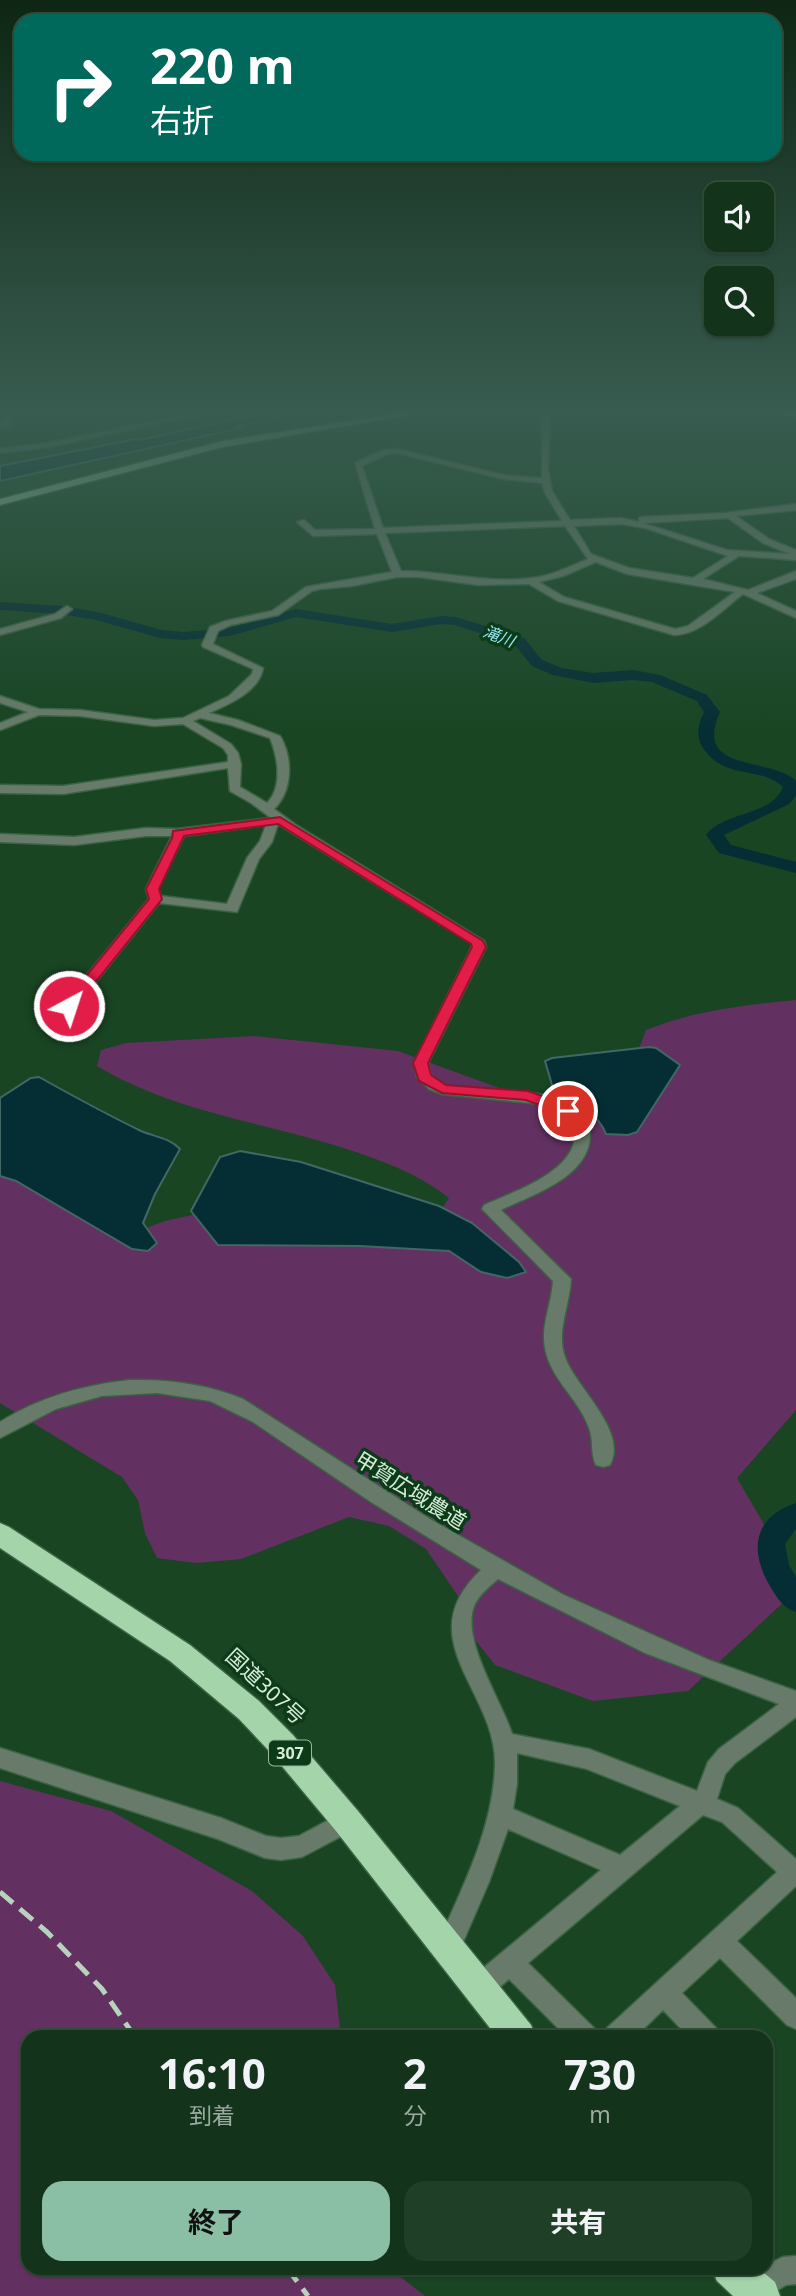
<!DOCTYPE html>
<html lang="ja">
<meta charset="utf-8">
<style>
body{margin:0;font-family:"Noto Sans","Noto Sans JP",sans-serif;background:#203f27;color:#f1f3f6;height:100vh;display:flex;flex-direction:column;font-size:26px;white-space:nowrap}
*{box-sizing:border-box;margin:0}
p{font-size:23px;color:#9daaa2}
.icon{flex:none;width:38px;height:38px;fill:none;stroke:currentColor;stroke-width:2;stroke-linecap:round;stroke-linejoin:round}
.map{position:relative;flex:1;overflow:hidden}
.panel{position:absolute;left:21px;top:2030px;width:752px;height:245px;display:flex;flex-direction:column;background:#13341a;border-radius:21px;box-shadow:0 2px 5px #0004,0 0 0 2px #324f39}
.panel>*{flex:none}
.banner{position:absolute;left:14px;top:14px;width:768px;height:147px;border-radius:21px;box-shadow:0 2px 5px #0004,0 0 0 2px #324f39;background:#00695c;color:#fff;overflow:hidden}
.tools{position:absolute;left:704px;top:182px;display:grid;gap:14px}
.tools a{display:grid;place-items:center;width:70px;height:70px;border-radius:14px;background:#13341a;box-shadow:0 2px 5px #0004,0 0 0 2px #324f39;font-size:35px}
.pin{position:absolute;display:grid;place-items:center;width:60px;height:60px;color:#fff;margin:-30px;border:4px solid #fff;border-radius:50%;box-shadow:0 2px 7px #0007}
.me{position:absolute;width:77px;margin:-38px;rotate:40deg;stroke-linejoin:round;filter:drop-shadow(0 0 5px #0008)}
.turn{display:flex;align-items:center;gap:24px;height:147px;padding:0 21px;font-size:32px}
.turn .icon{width:91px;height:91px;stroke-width:2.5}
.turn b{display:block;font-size:49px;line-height:60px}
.eta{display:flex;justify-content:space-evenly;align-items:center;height:119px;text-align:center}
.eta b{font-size:42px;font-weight:700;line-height:49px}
.action{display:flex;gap:14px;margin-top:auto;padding:14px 21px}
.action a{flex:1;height:80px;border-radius:21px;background:#8abfa5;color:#111;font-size:28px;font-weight:700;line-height:80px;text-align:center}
.action a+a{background:#203f27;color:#f1f3f6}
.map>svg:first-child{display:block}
.green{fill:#633161}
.water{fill:#052e34;stroke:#436765;stroke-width:2}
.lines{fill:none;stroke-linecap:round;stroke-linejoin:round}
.river{fill:#052e34;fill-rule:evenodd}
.minor-casing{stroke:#3b6343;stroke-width:3}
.major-casing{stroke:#3b6343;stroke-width:3}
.highway-casing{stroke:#3b6343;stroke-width:3}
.minor{fill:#687b6a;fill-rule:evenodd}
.major{fill:#93bb98;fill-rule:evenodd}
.highway{fill:#a3d4aa;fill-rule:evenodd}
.rail{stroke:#b8d3bc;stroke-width:5;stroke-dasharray:17 9;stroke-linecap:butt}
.route{fill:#e11d48;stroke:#92132f;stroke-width:2}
.labels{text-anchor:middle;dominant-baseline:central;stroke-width:7;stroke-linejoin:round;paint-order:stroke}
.far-water-label{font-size:16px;font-style:italic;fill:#96ebf8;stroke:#0d3b19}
.shield{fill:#0d3b19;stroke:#99b89e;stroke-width:2}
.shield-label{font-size:16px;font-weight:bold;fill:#d5edd7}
.near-street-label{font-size:21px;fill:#d5edd7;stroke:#0d3b19}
</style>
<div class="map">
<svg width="796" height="2296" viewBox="0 0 796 2296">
<rect width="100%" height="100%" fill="#194523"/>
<path class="green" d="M796,1000V1410L737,1478L783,1557L787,1599L688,1691L593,1701L495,1665L470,1633L458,1596L426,1549L389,1526L349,1517L241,1559L196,1563L157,1558L145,1533L138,1500L122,1477L0,1403V1154L133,1233L165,1221L206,1212L439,1213L449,1198C421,1176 393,1165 359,1153C272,1123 177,1114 97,1066L101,1050L126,1043L254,1036L398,1051L565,1112H595L632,1067L646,1030C693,1011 745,1005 796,1000Z
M0,1781L111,1811L252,1891L303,1936L335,1985L341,2037H28V2268H389L425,2296H0Z"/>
<path class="water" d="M272,411H298L235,427H245L0,481V466L141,438L137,440H140Z
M649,1047L656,1048L680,1065L637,1132L628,1135L606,1134C597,1111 577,1104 555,1095L545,1061L552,1058Z
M39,1077C73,1096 106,1114 141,1131C155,1137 170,1138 180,1149L155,1194L143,1223L157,1243L148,1251L132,1249L16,1181L0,1176V1098L31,1078Z
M240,1151L301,1162L439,1206L472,1223L519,1262L526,1272L507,1278L481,1272L449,1251L360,1246L218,1245L191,1211L220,1157Z"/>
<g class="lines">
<path class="river" d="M0,602L61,606L98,612L161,630L184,632L229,628L296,609L392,624L441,616L456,617L524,638L542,660L562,668L593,673L633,670L660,675L707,695L720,712C692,774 771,756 796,781V796L789,804L724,835L731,845L796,862V873L719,853L706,835C724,811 771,817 783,787C762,766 728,780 706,752C695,738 697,727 704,712L697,701L652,682L633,680L593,683L553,675L532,666L514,644L455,625L441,624L392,632L296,617L230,636L184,640L160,638L96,620L61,614L0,610Z
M796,1503V1529L785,1544L789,1565L796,1577V1612C783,1608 777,1598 770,1586C749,1551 753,1517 796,1503Z"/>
<defs>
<path id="minor" d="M0,411H46L16,414L8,427L0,428V424L8,414H0Z
M203,411H218L48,447L0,453V449L48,443Z
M542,411H550L548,468L552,491L570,520L621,518L639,522V518L642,517L725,513L796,504V510L736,516L769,539L796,550V560L739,556L703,579L748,590L796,571V579L757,593L796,611V618L743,594C723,609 700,635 674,635L558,601L529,584L478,585L419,577H397L352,586L320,589L312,591L278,615L231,625L218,631L213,644L263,668C260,691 228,705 209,713L238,720L280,736C293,757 293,791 274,809L296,825L484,941L486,947L428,1063L431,1075C435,1079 439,1083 444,1085C477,1097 591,1078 590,1135C590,1177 532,1195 501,1210L571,1279C570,1304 557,1329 564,1354C573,1386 629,1430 610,1465L603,1467L596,1465C590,1454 594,1440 589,1428C578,1396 546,1377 544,1340C543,1320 552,1301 553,1281L482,1209L484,1205C513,1192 575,1172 575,1134C575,1116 556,1109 541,1104L442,1094L429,1089L417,1077L414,1063L472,947L471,943L278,824L272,842L259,859L237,912L159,903L74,1009L69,1010L62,1006L64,1003L149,899L146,889L172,836H146L74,845L0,842V834L74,837L146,828L177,829L271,818L251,803L230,791L228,768L63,794L0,793V785L63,786L228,762V755L223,748L183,724L154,726L80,716L39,715L0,730V723L28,712L0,703V696L39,709L80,710L154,720L183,718L229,696L252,674L253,669L203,647L202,645L210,627L225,621L272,611L306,587L392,572L377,534L313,536L297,522L304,520L315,530L375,529L355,463L383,450L397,449L503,475L542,478ZM397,453L503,479L542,483L544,491L562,521L383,528L362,466L388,454ZM728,518L763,543L790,554L727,550L643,523ZM621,524L645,528L728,556L693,578L629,568L591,554L574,526ZM565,526L588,559C569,567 551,576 531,578C487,584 444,571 401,571L385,533ZM596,562L627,574L735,592L688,626L675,629L564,597L539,582L563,576ZM200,718L231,725L270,738C278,758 283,787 267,803L240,787L241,764L238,753L231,744L193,721ZM266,825L260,841L247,858L227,904L161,896L158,889L184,836Z
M67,606L72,609L61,618L0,635V629L55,614Z
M130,1380C169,1379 207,1384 243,1399L430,1519L564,1595L709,1660L796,1691V1717L735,1763L725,1774L717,1799L738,1808L796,1859V1886L737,1941L796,1998V2029L787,2025L720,1958L682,1993L716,2028L720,2037H689L663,2010L635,2037H603L607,2028L777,1872L722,1822L703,1815L528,1963L594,2028L598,2037H567L509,1979L488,1997L479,2000L470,1997L466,1988L470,1979L601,1870L508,1829L489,1882L457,1956L448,1960L439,1956L436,1948C461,1889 493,1831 495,1766C498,1692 407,1640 481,1570L371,1502L253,1422L210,1401L157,1393L102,1396L56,1409L0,1438V1422C40,1397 83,1385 130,1380ZM498,1579L645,1653L779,1704L719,1749L708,1762L697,1791L589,1749L512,1734C502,1701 459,1638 475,1604C480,1594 490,1586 498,1579ZM517,1753L587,1769L680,1806L620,1855L513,1809L517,1784Z
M0,1748L221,1818L266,1836L281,1838L299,1836L347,1810L355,1813L359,1821L355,1829L302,1857L281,1860L265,1858L218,1839L0,1768Z
M796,2256V2284L786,2285L768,2296H743L740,2288C744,2277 754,2268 766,2268V2265L783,2257Z"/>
<path id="major" d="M413,411H432L223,447L0,505V499L223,441Z
M756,411L796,412V416L760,413Z"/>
<path id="highway" d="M0,1523L9,1527L190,1645L259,1701L293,1735L358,1811L531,2025L536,2037H497L336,1831L271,1753L239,1719L170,1661L0,1548Z
M711,2268H758L775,2282L780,2296H733L717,2281Z"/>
</defs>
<use href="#minor" class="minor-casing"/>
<use href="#major" class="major-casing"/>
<use href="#highway" class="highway-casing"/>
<use href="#minor" class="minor"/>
<use href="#major" class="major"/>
<use href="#highway" class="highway"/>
<path class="rail" d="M0,1892L47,1932L102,1989L135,2037
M287,2268L308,2296"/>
</g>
<linearGradient id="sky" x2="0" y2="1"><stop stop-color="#0e2613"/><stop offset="0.56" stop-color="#385c50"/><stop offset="1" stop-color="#385c50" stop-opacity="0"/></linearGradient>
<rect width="796" height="732" fill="url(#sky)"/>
<path class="route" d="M280,817L483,941L486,947L428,1063L431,1075L446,1085L528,1091L574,1107L576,1111L574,1114H563L526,1100L442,1093L419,1081L413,1063L472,947L471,944L278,824L184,836L159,889L162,899L160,902L74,1009H64V1003L149,899L146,889L172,838L173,831Z"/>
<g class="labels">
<g class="far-water-label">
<text transform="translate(499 636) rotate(21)">滝川</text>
</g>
<rect class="shield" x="269" y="1740.5" width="42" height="25" rx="5"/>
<g class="shield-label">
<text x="290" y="1753">307</text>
</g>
<g class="near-street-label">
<text transform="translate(411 1490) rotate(32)">甲賀広域農道</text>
<text transform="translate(266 1686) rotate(43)">国道307号</text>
</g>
</g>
</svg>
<div class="tools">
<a><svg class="icon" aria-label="sound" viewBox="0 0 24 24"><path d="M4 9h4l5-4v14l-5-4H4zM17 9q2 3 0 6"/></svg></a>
<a><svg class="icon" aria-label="search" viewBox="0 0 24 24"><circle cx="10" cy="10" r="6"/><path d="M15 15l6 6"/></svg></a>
</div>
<div class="pin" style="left:568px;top:1111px;background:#d93025"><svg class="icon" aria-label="arrive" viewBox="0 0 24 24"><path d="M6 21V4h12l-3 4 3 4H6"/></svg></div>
<svg class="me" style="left:69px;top:1006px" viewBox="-20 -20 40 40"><circle r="17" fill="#e11d48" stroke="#fff" stroke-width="3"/><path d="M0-11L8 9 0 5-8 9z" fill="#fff"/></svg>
<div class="banner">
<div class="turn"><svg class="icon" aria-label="right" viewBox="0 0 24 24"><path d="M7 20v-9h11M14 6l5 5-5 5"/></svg><div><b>220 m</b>右折</div></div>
</div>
<section class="panel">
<div class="eta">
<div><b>16:10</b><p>到着</p></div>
<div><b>2</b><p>分</p></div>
<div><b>730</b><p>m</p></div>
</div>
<div class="action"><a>終了</a><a>共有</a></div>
</section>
</div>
